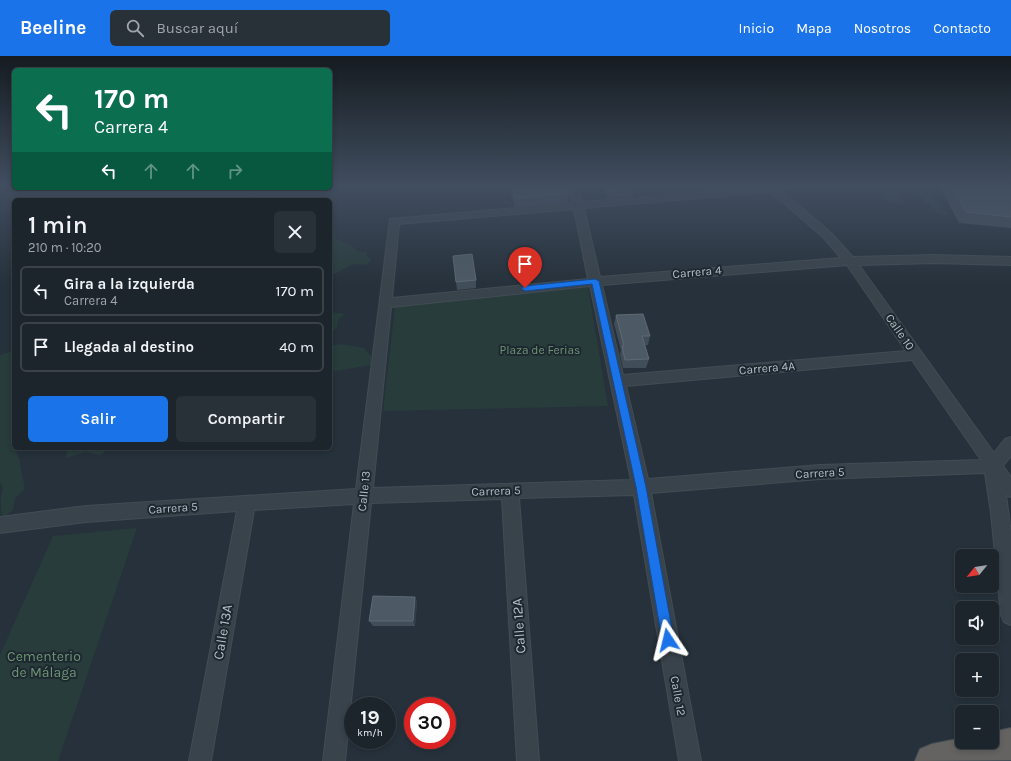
<!DOCTYPE html>
<html lang="es">
<meta charset="utf-8">
<style>
body{margin:0;font-family:Karla,sans-serif;background:#293138;color:#f1f3f6;height:100vh;display:flex;flex-direction:column;font-size:15px;white-space:nowrap}
*{box-sizing:border-box;margin:0}
p{font-size:13px;color:#a0a5a9}
.icon{flex:none;width:22px;height:22px;fill:none;stroke:currentColor;stroke-width:2;stroke-linecap:round;stroke-linejoin:round}
.map{position:relative;flex:1;overflow:hidden}
.panel{position:absolute;left:12px;top:142px;width:320px;height:252px;display:flex;flex-direction:column;background:#1c252c;border-radius:6px;box-shadow:0 2px 6px #0003,0 0 0 1px #3a4248}
.panel>*{flex:none}
.top-card{position:absolute;left:12px;top:12px;width:320px;height:122px;border-radius:6px;box-shadow:0 2px 6px #0003,0 0 0 1px #3a4248;background:#0b6e4f;color:#fff;overflow:hidden}
.needle{width:26px;rotate:240deg}
.buttons{position:absolute;left:955px;top:493px;display:grid;gap:8px}
.buttons a{display:grid;place-items:center;width:44px;height:44px;border-radius:6px;background:#1c252c;box-shadow:0 2px 6px #0003,0 0 0 1px #3a4248;font-size:20px}
.speed{position:absolute;left:344px;top:641px;display:flex;gap:8px;font-size:20px;font-weight:700;text-align:center}
.speed>*{display:grid;place-content:center;width:52px;height:52px;border-radius:50%;background:#1c252c;box-shadow:0 2px 6px #0003,0 0 0 1px #3a4248;line-height:1}
.speed small{font-size:10px;font-weight:400}
.speed .limit{border:6px solid #d22;background:#fff;color:#111}
.pin{position:absolute;display:grid;place-items:center;width:34px;height:34px;color:#fff;margin:-41px -17px;border-radius:50% 50% 50% 0;rotate:-45deg;box-shadow:0 0 4px #0007}
.pin .icon{rotate:45deg}
.me{position:absolute;width:44px;margin:-22px;rotate:350deg;stroke-linejoin:round;filter:drop-shadow(0 0 3px #0008)}
.turn{display:flex;align-items:center;gap:14px;height:84px;padding:0 16px;font-size:18px}
.turn .icon{width:52px;height:52px;stroke-width:2.5}
.turn b{display:block;font-size:28px;line-height:34px}
.lanes{display:flex;align-items:center;height:38px;padding:0 16px;background:#0003;justify-content:center;gap:20px;direction:ltr}
.lanes .off{opacity:.35}
.round{display:grid;place-items:center;flex:none;width:42px;height:42px;border-radius:6px;background:#293138}
.headline{display:flex;align-items:center;justify-content:space-between;height:68px;padding:0 16px}
h1{font-size:24px;font-weight:600;line-height:30px}
.action{display:flex;gap:8px;margin-top:auto;padding:8px 16px}
.action a{flex:1;height:46px;border-radius:6px;background:#1a73e8;color:#fff;font-size:16px;font-weight:600;line-height:46px;text-align:center}
.action a+a{background:#293138;color:#f1f3f6}
ul{padding:0;list-style:none}
li{display:flex;align-items:center;gap:12px;height:50px;margin:0 8px 6px;padding:0 8px;border:2px solid #3a4248;border-radius:6px}
li div{flex:1}
li b{display:block;font-size:15px}
li em{font-style:normal}
header{display:flex;align-items:center;gap:24px;box-sizing:border-box;height:56px;padding:0 20px;background:#1a73e8;color:#fff}
header strong{font-size:19px}
nav{display:flex;gap:22px;margin-inline-start:auto;font-size:14px}
.search{width:280px;height:36px;background:#293138;display:flex;align-items:center;gap:10px;box-sizing:border-box;padding:0 14px;border-radius:6px;color:#a0a5a9;font-size:15px}
.map>svg:first-child{display:block}
.green{fill:#283c3c}
.lines{fill:none;stroke-linecap:round;stroke-linejoin:round}
.minor-casing{stroke:#424c54;stroke-width:2}
.trunk-casing{stroke:#444e56;stroke-width:2}
.minor{fill:#39434b;fill-rule:evenodd}
.trunk{fill:#646361;fill-rule:evenodd}
.wall{fill:#414d59}
.shaded-wall{fill:#313d48}
.building{fill:#4d5a65;stroke:#5e6974}
.route{fill:#1a73e8;stroke:#114b97}
.labels{text-anchor:middle;dominant-baseline:central;stroke-width:4;stroke-linejoin:round;paint-order:stroke}
.street-label{font-size:12px;fill:#b5bec7;stroke:#1e2830}
.park-label{font-size:12px;fill:#6e9573;stroke:#1e2830}
.near-street-label{font-size:14px;fill:#b5bec7;stroke:#1e2830}
.near-park-label{font-size:14px;fill:#6e9573;stroke:#1e2830}
</style>
<header>
<strong>Beeline</strong>
<div class="search"><svg class="icon" aria-label="search" viewBox="0 0 24 24"><circle cx="10" cy="10" r="6"/><path d="M15 15l6 6"/></svg>Buscar aquí</div>
<nav><a>Inicio</a><a>Mapa</a><a>Nosotros</a><a>Contacto</a></nav>
</header>
<div class="map">
<svg width="1011" height="705" viewBox="0 0 1011 705">
<rect width="100%" height="100%" fill="#26313b"/>
<path class="green" d="M887,129H900L899,133L895,134L905,145L902,148L886,145L884,138Z
M911,129H925L924,132L935,139V144L949,160L939,158L919,139L917,136L919,134Z
M335,174L336,183L352,190L357,195L367,196V200L372,204L366,209C348,206 345,214 330,220V175Z
M588,231L608,350L383,355L395,251Z
M330,256L345,258L338,264L337,271L330,279Z
M340,288L364,292L371,300V309L330,316V290Z
M12,295L14,296V392L19,402L25,433L15,442L13,454L3,462C0,453 0,441 3,432L0,426V299Z
M68,392H111L100,399L85,396L66,402Z
M137,472L58,705H0V599L53,480Z"/>
<g class="lines">
<defs>
<path id="minor" d="M567,129H575L582,146L794,129L793,131L781,134L831,177L853,201L934,199L1011,201V209L934,207L859,209L994,397L1005,383L1011,381V400L1003,410L1011,421V441L1006,439L1011,477V569L1004,566L1001,559L991,457L985,417L820,423L651,437L701,705H679L634,439L519,442L539,705H517L502,443L371,447L345,705H323L354,448L254,454L211,705H189L237,455L86,466L0,477V461L86,450L356,433L390,163L572,147ZM771,136L823,181L841,202L600,221L584,152ZM574,153L588,223L392,242L399,168ZM847,209L906,295L623,319L602,229ZM590,230L631,424L373,432L391,251ZM912,304L981,404L820,409L648,423L626,330Z"/>
<path id="trunk" d="M1011,672V704L915,705L920,693L932,688L962,682V686H992V676Z"/>
</defs>
<use href="#minor" class="minor-casing"/>
<use href="#trunk" class="trunk-casing"/>
<use href="#minor" class="minor"/>
<use href="#trunk" class="trunk"/>
</g>
<path class="wall" d="M601,129H633L634,132L633,140L608,142Z
M939,129H1011V172L959,167Z
M511,130L568,138L567,146L515,151L511,138Z
M453,200L476,224V232L457,234Z
M616,259L650,280L648,289H645L649,303L646,312H623L620,298L621,294L614,268Z
M415,541L417,546L415,570H373L369,565Z"/>
<path class="shaded-wall" d="M415,541L417,546L415,570L413,565Z"/>
<path class="building" d="M519,129H564L568,138L515,142L511,130Z
M606,129H633L634,132L609,134Z
M951,129H1011V161L966,156Z
M472,198L476,224L456,226L453,200Z
M643,258L650,280H642L649,303L625,304L622,290H624L616,259Z
M373,540L415,541L413,565H369Z"/>
<linearGradient id="sky" x2="0" y2="1"><stop stop-color="#151b20"/><stop offset="0.57" stop-color="#414e60"/><stop offset="1" stop-color="#414e60" stop-opacity="0"/></linearGradient>
<rect width="1011" height="228" fill="url(#sky)"/>
<path class="route" d="M595,223L599,225L646,431L674,584L672,589L668,590L664,589L662,584L636,431L592,228L525,235L521,232L525,230Z"/>
<g class="labels">
<g class="street-label">
<text transform="translate(697 216) rotate(-5)">Carrera 4</text>
<text transform="translate(900 276) rotate(55)">Calle 10</text>
<text transform="translate(767 312) rotate(-5)">Carrera 4A</text>
<text transform="translate(820 417) rotate(-3)">Carrera 5</text>
<text transform="translate(364 435) rotate(-84)">Calle 13</text>
<text transform="translate(496 435) rotate(-2)">Carrera 5</text>
<text transform="translate(173 452) rotate(-4)">Carrera 5</text>
<text transform="translate(678 640) rotate(80)">Calle 12</text>
</g>
<g class="park-label">
<text x="540" y="294">Plaza de Ferias</text>
</g>
<g class="near-street-label">
<text transform="translate(519 570) rotate(-94)">Calle 12A</text>
<text transform="translate(223 576) rotate(-80)">Calle 13A</text>
</g>
<g class="near-park-label">
<text x="44" y="600">Cementerio<tspan x="44" dy="16">de Málaga</tspan></text>
</g>
</g>
</svg>
<div class="buttons">
<a><svg class="needle" viewBox="-14 -14 28 28"><path d="M0-13l5 13h-10z" fill="#e53935"/><path d="M0 13l5-13h-10z" fill="#a0a5a9"/></svg></a>
<a><svg class="icon" aria-label="sound" viewBox="0 0 24 24"><path d="M4 9h4l5-4v14l-5-4H4zM17 9q2 3 0 6"/></svg></a>
<a>+</a>
<a>−</a>
</div>
<div class="speed"><div>19<small>km/h</small></div><div class="limit">30</div></div>
<div class="pin" style="left:525px;top:232px;background:#d93025"><svg class="icon" aria-label="arrive" viewBox="0 0 24 24"><path d="M6 21V4h12l-3 4 3 4H6"/></svg></div>
<svg class="me" style="left:668px;top:584px" viewBox="-20 -20 40 40"><path d="M0-17L14 15 0 8-14 15z" fill="#1a73e8" stroke="#fff" stroke-width="4"/></svg>
<div class="top-card">
<div class="turn"><svg class="icon" aria-label="left" viewBox="0 0 24 24"><path d="M17 20v-9H6M10 6l-5 5 5 5"/></svg><div><b>170 m</b>Carrera 4</div></div>
<div class="lanes"><svg class="icon" aria-label="left" viewBox="0 0 24 24"><path d="M17 20v-9H6M10 6l-5 5 5 5"/></svg><svg class="icon off" aria-label="ahead" viewBox="0 0 24 24"><path d="M12 20V5M6 11l6-6 6 6"/></svg><svg class="icon off" aria-label="ahead" viewBox="0 0 24 24"><path d="M12 20V5M6 11l6-6 6 6"/></svg><svg class="icon off" aria-label="right" viewBox="0 0 24 24"><path d="M7 20v-9h11M14 6l5 5-5 5"/></svg></div>
</div>
<section class="panel">
<div class="headline"><div><h1>1 min</h1><p>210 m · 10:20</p></div><a class="round"><svg class="icon" aria-label="close" viewBox="0 0 24 24"><path d="M6 6l12 12M18 6L6 18"/></svg></a></div>
<ul>
<li><svg class="icon" aria-label="left" viewBox="0 0 24 24"><path d="M17 20v-9H6M10 6l-5 5 5 5"/></svg><div><b>Gira a la izquierda</b><p>Carrera 4</p></div><em>170 m</em></li>
<li><svg class="icon" aria-label="arrive" viewBox="0 0 24 24"><path d="M6 21V4h12l-3 4 3 4H6"/></svg><div><b>Llegada al destino</b></div><em>40 m</em></li>
</ul>
<div class="action"><a>Salir</a><a>Compartir</a></div>
</section>
</div>
